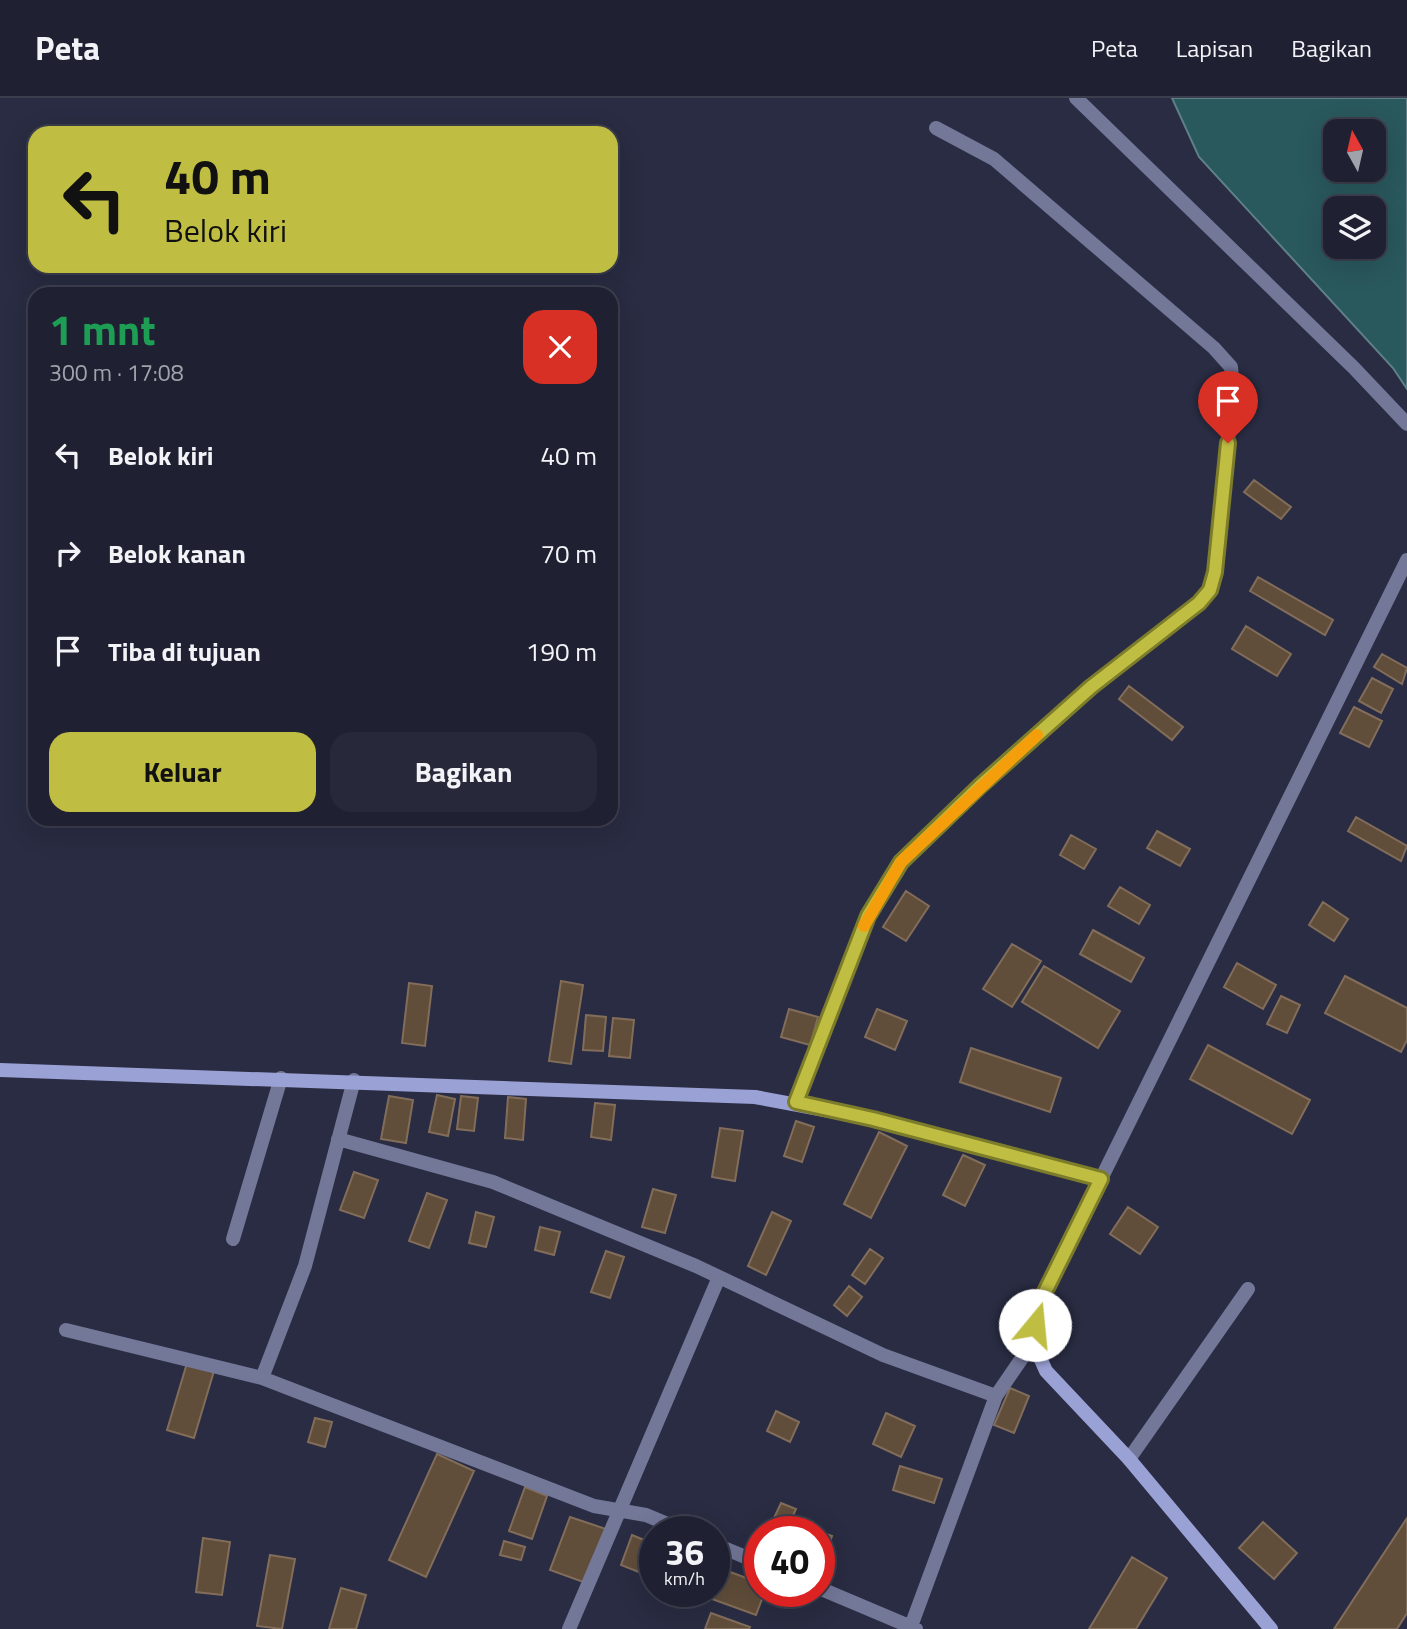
<!DOCTYPE html>
<html lang="id">
<meta charset="utf-8">
<style>
body{margin:0;font-family:"Titillium Web",sans-serif;background:#27293a;color:#f1f3f6;height:100vh;display:flex;flex-direction:column;font-size:26px;white-space:nowrap}
*{box-sizing:border-box;margin:0}
p{font-size:23px;color:#a1a3ac}
.icon{flex:none;width:38px;height:38px;fill:none;stroke:currentColor;stroke-width:2;stroke-linecap:round;stroke-linejoin:round}
.map{position:relative;flex:1;overflow:hidden}
.sheet{position:absolute;left:28px;top:189px;width:590px;height:539px;display:flex;flex-direction:column;background:#1f2132;border-radius:21px;box-shadow:0 7px 28px #0002,0 0 0 2px #3c3e4d}
.sheet>*{flex:none}
.banner{position:absolute;left:28px;top:28px;width:590px;height:147px;border-radius:21px;box-shadow:0 7px 28px #0002,0 0 0 2px #3c3e4d;background:#bfbe42;color:#111;overflow:hidden}
.needle{width:46px;rotate:352deg}
.fabs{position:absolute;left:1323px;top:21px;display:grid;gap:14px}
.fabs a{display:grid;place-items:center;width:63px;height:63px;border-radius:14px;background:#1f2132;box-shadow:0 7px 28px #0002,0 0 0 2px #3c3e4d;font-size:35px}
.speed{position:absolute;left:639px;top:1418px;display:flex;gap:14px;font-size:35px;font-weight:700;text-align:center}
.speed>*{display:grid;place-content:center;width:91px;height:91px;border-radius:50%;background:#1f2132;box-shadow:0 7px 28px #0002,0 0 0 2px #3c3e4d;line-height:1}
.speed small{font-size:18px;font-weight:400}
.speed .limit{border:10px solid #d22;background:#fff;color:#111}
.pin{position:absolute;display:grid;place-items:center;width:60px;height:60px;color:#fff;margin:-72px -30px;border-radius:50% 50% 50% 0;rotate:-45deg;box-shadow:0 0 7px #0007}
.pin .icon{rotate:45deg}
.me{position:absolute;width:77px;margin:-38px;rotate:17deg;stroke-linejoin:round;filter:drop-shadow(0 0 5px #0008)}
.turn{display:flex;align-items:center;gap:24px;height:147px;padding:0 21px;font-size:32px}
.turn .icon{width:91px;height:91px;stroke-width:2.5}
.turn b{display:block;font-size:49px;line-height:60px}
.round{display:grid;place-items:center;flex:none;width:74px;height:74px;border-radius:21px;background:#27293a}
.summary{display:flex;align-items:center;justify-content:space-between;height:119px;padding:0 21px}
h1{font-size:42px;font-weight:700;line-height:52px;color:#1e9e55}
.button{display:flex;gap:14px;margin-top:auto;padding:14px 21px}
.button a{flex:1;height:80px;border-radius:21px;background:#bfbe42;color:#111;font-size:28px;font-weight:700;line-height:80px;text-align:center}
.button a+a{background:#27293a;color:#f1f3f6}
ul{padding:0;list-style:none}
li{display:flex;align-items:center;gap:21px;height:98px;padding:0 21px}
li div{flex:1}
li b{display:block;font-size:26px}
li em{font-style:normal}
header{display:flex;align-items:center;gap:42px;box-sizing:border-box;height:98px;padding:0 35px;background:#1f2132;border-bottom:2px solid #3c3e4d}
header strong{font-size:33px}
nav{display:flex;gap:38px;margin-inline-start:auto;font-size:24px}
.map>svg:first-child{display:block}
.water{fill:#29585d;stroke:#5f8088;stroke-width:2;fill-rule:evenodd}
.building{fill:#604d3a;stroke:#826d5a;stroke-width:2}
.lines{fill:none;stroke-linecap:round;stroke-linejoin:round}
.street{stroke:#737798;stroke-width:14}
.secondary{stroke:#9aa1d5;stroke-width:14}
.route-casing{stroke:#7c7c2b;stroke-width:18}
.route{stroke:#bfbe42;stroke-width:12}
.slow{stroke:#f59e0b;stroke-width:12}
</style>
<header>
<strong>Peta</strong>
<nav><a>Peta</a><a>Lapisan</a><a>Bagikan</a></nav>
</header>
<div class="map">
<svg width="1407" height="1531" viewBox="0 0 1407 1531">
<rect width="100%" height="100%" fill="#292c42"/>
<path class="water" d="M1172,0H1407V291L1393,270L1199,59ZM1335,33H1374V72H1335ZM1335,110H1374V149H1335Z"/>
<path class="building" d="M1254,382L1291,409L1281,421L1244,394Z
M1258,479L1333,522L1325,537L1250,493Z
M1246,528L1291,556L1277,578L1232,551Z
M1382,556L1407,570L1402,586L1374,569Z
M1372,580L1393,591L1381,615L1359,603Z
M1129,588L1183,629L1172,642L1119,601Z
M1354,609L1382,623L1369,649L1340,635Z
M1356,719L1407,748L1401,763L1348,733Z
M1157,733L1190,751L1180,768L1147,750Z
M1071,737L1096,751L1084,771L1060,757Z
M1120,789L1150,807L1139,826L1108,808Z
M906,793L929,808L906,843L883,829Z
M1323,804L1348,821L1334,843L1309,827Z
M1093,832L1144,860L1131,884L1080,856Z
M1012,846L1041,863L1012,909L983,891Z
M1237,865L1276,887L1263,911L1224,889Z
M1044,868L1120,913L1098,950L1022,904Z
M1345,878L1407,910V942L1401,954L1325,915Z
M561,883L583,887L571,966L549,963Z
M409,885L432,888L425,948L402,945Z
M1281,898L1300,907L1287,935L1267,926Z
M789,911L818,919L810,947L781,939Z
M877,911L907,923L895,952L865,939Z
M586,917L606,919L603,953L583,952Z
M613,920L634,922L630,960L609,958Z
M1208,947L1310,1002L1292,1036L1190,981Z
M971,950L1061,980L1050,1014L960,984Z
M437,997L455,1001L448,1038L429,1034Z
M389,998L413,1002L406,1045L381,1041Z
M461,998L478,1000L474,1033L457,1031Z
M508,999L526,1001L523,1042L505,1040Z
M595,1005L615,1007L611,1042L591,1039Z
M796,1023L814,1029L802,1064L784,1058Z
M720,1030L743,1033L735,1083L712,1079Z
M879,1034L907,1048L871,1120L844,1106Z
M963,1057L985,1067L965,1108L943,1097Z
M354,1074L378,1082L364,1120L340,1112Z
M653,1091L676,1097L665,1135L642,1129Z
M427,1095L447,1102L429,1150L409,1143Z
M1128,1109L1158,1129L1140,1156L1110,1136Z
M476,1114L494,1119L486,1149L469,1145Z
M772,1114L791,1123L766,1177L748,1168Z
M540,1129L560,1134L554,1157L535,1152Z
M870,1151L883,1160L865,1186L852,1177Z
M606,1153L624,1159L610,1200L591,1194Z
M849,1188L862,1199L847,1218L834,1207Z
M187,1265L214,1273L194,1340L167,1332Z
M1010,1290L1029,1298L1014,1335L994,1327Z
M776,1313L799,1324L790,1344L767,1333Z
M886,1315L915,1328L901,1359L873,1346Z
M315,1320L332,1324L325,1349L308,1344Z
M437,1356L474,1373L426,1479L389,1462Z
M900,1368L942,1381L934,1405L893,1392Z
M525,1389L547,1398L532,1441L509,1433Z
M781,1405L796,1411L786,1433H768Z
M570,1419L606,1431L586,1485L550,1472Z
M1407,1420V1515L1397,1531H1334Z
M1263,1424L1297,1455L1274,1481L1239,1450Z
M819,1434L832,1438L821,1470L819,1469Z
M632,1437L654,1446V1480L621,1467Z
M203,1440L230,1444L222,1497L196,1494Z
M504,1443L525,1449L521,1462L500,1457Z
M270,1457L295,1461L282,1531L257,1528Z
M1132,1459L1167,1480L1136,1531H1089Z
M714,1468L760,1485V1493H765L756,1517L690,1493H714Z
M341,1490L366,1497L356,1531H329Z
M711,1515L750,1529L749,1531H705Z"/>
<g class="lines">
<path class="street" d="M1076,0L1354,270L1407,326
M796,1004L868,818L901,764L980,688L1091,589L1199,505L1210,492L1215,474L1233,292L1231,269L1214,250L994,61L936,30
M338,1041L493,1084L696,1168L883,1257L996,1298L1033,1244
M1101,1081L1407,462
M233,1141L281,980
M66,1232L262,1280L594,1408L646,1417L684,1433
M262,1280L305,1168L354,982
M1129,1361L1248,1191
M714,1446L760,1465
M819,1490L916,1531
M569,1531L719,1179
M910,1531L996,1298"/>
<path class="secondary" d="M0,972L755,999L873,1021L1101,1081L1037,1210L1033,1244L1046,1273L1129,1361L1271,1531"/>
</g>
<g class="lines">
<defs>
<path id="route" d="M1035,1227L1037,1210L1101,1081L873,1021L796,1004L868,818L901,764L980,688L1091,589L1199,505L1210,492L1215,474L1228,345"/>
</defs>
<use href="#route" class="route-casing"/>
<use href="#route" class="route"/>
<path class="slow" d="M864,828L901,764L1037,637"/>
</g>
</svg>
<div class="fabs">
<a><svg class="needle" viewBox="-14 -14 28 28"><path d="M0-13l5 13h-10z" fill="#e53935"/><path d="M0 13l5-13h-10z" fill="#a1a3ac"/></svg></a>
<a><svg class="icon" aria-label="layers" viewBox="0 0 24 24"><path d="M12 4l9 5-9 5-9-5zM3 14l9 5 9-5"/></svg></a>
</div>
<div class="speed"><div>36<small>km/h</small></div><div class="limit">40</div></div>
<div class="pin" style="left:1228px;top:345px;background:#d93025"><svg class="icon" aria-label="arrive" viewBox="0 0 24 24"><path d="M6 21V4h12l-3 4 3 4H6"/></svg></div>
<svg class="me" style="left:1035px;top:1227px" viewBox="-20 -20 40 40"><circle r="19" fill="#fff"/><path d="M0-13L10 11 0 6-10 11z" fill="#bfbe42"/></svg>
<div class="banner">
<div class="turn"><svg class="icon" aria-label="left" viewBox="0 0 24 24"><path d="M17 20v-9H6M10 6l-5 5 5 5"/></svg><div><b>40 m</b>Belok kiri</div></div>
</div>
<section class="sheet">
<div class="summary"><div><h1>1 mnt</h1><p>300 m · 17:08</p></div><a class="round" style="background:#d93025;color:#fff"><svg class="icon" aria-label="close" viewBox="0 0 24 24"><path d="M6 6l12 12M18 6L6 18"/></svg></a></div>
<ul>
<li><svg class="icon" aria-label="left" viewBox="0 0 24 24"><path d="M17 20v-9H6M10 6l-5 5 5 5"/></svg><div><b>Belok kiri</b></div><em>40 m</em></li>
<li><svg class="icon" aria-label="right" viewBox="0 0 24 24"><path d="M7 20v-9h11M14 6l5 5-5 5"/></svg><div><b>Belok kanan</b></div><em>70 m</em></li>
<li><svg class="icon" aria-label="arrive" viewBox="0 0 24 24"><path d="M6 21V4h12l-3 4 3 4H6"/></svg><div><b>Tiba di tujuan</b></div><em>190 m</em></li>
</ul>
<div class="button"><a>Keluar</a><a>Bagikan</a></div>
</section>
</div>
